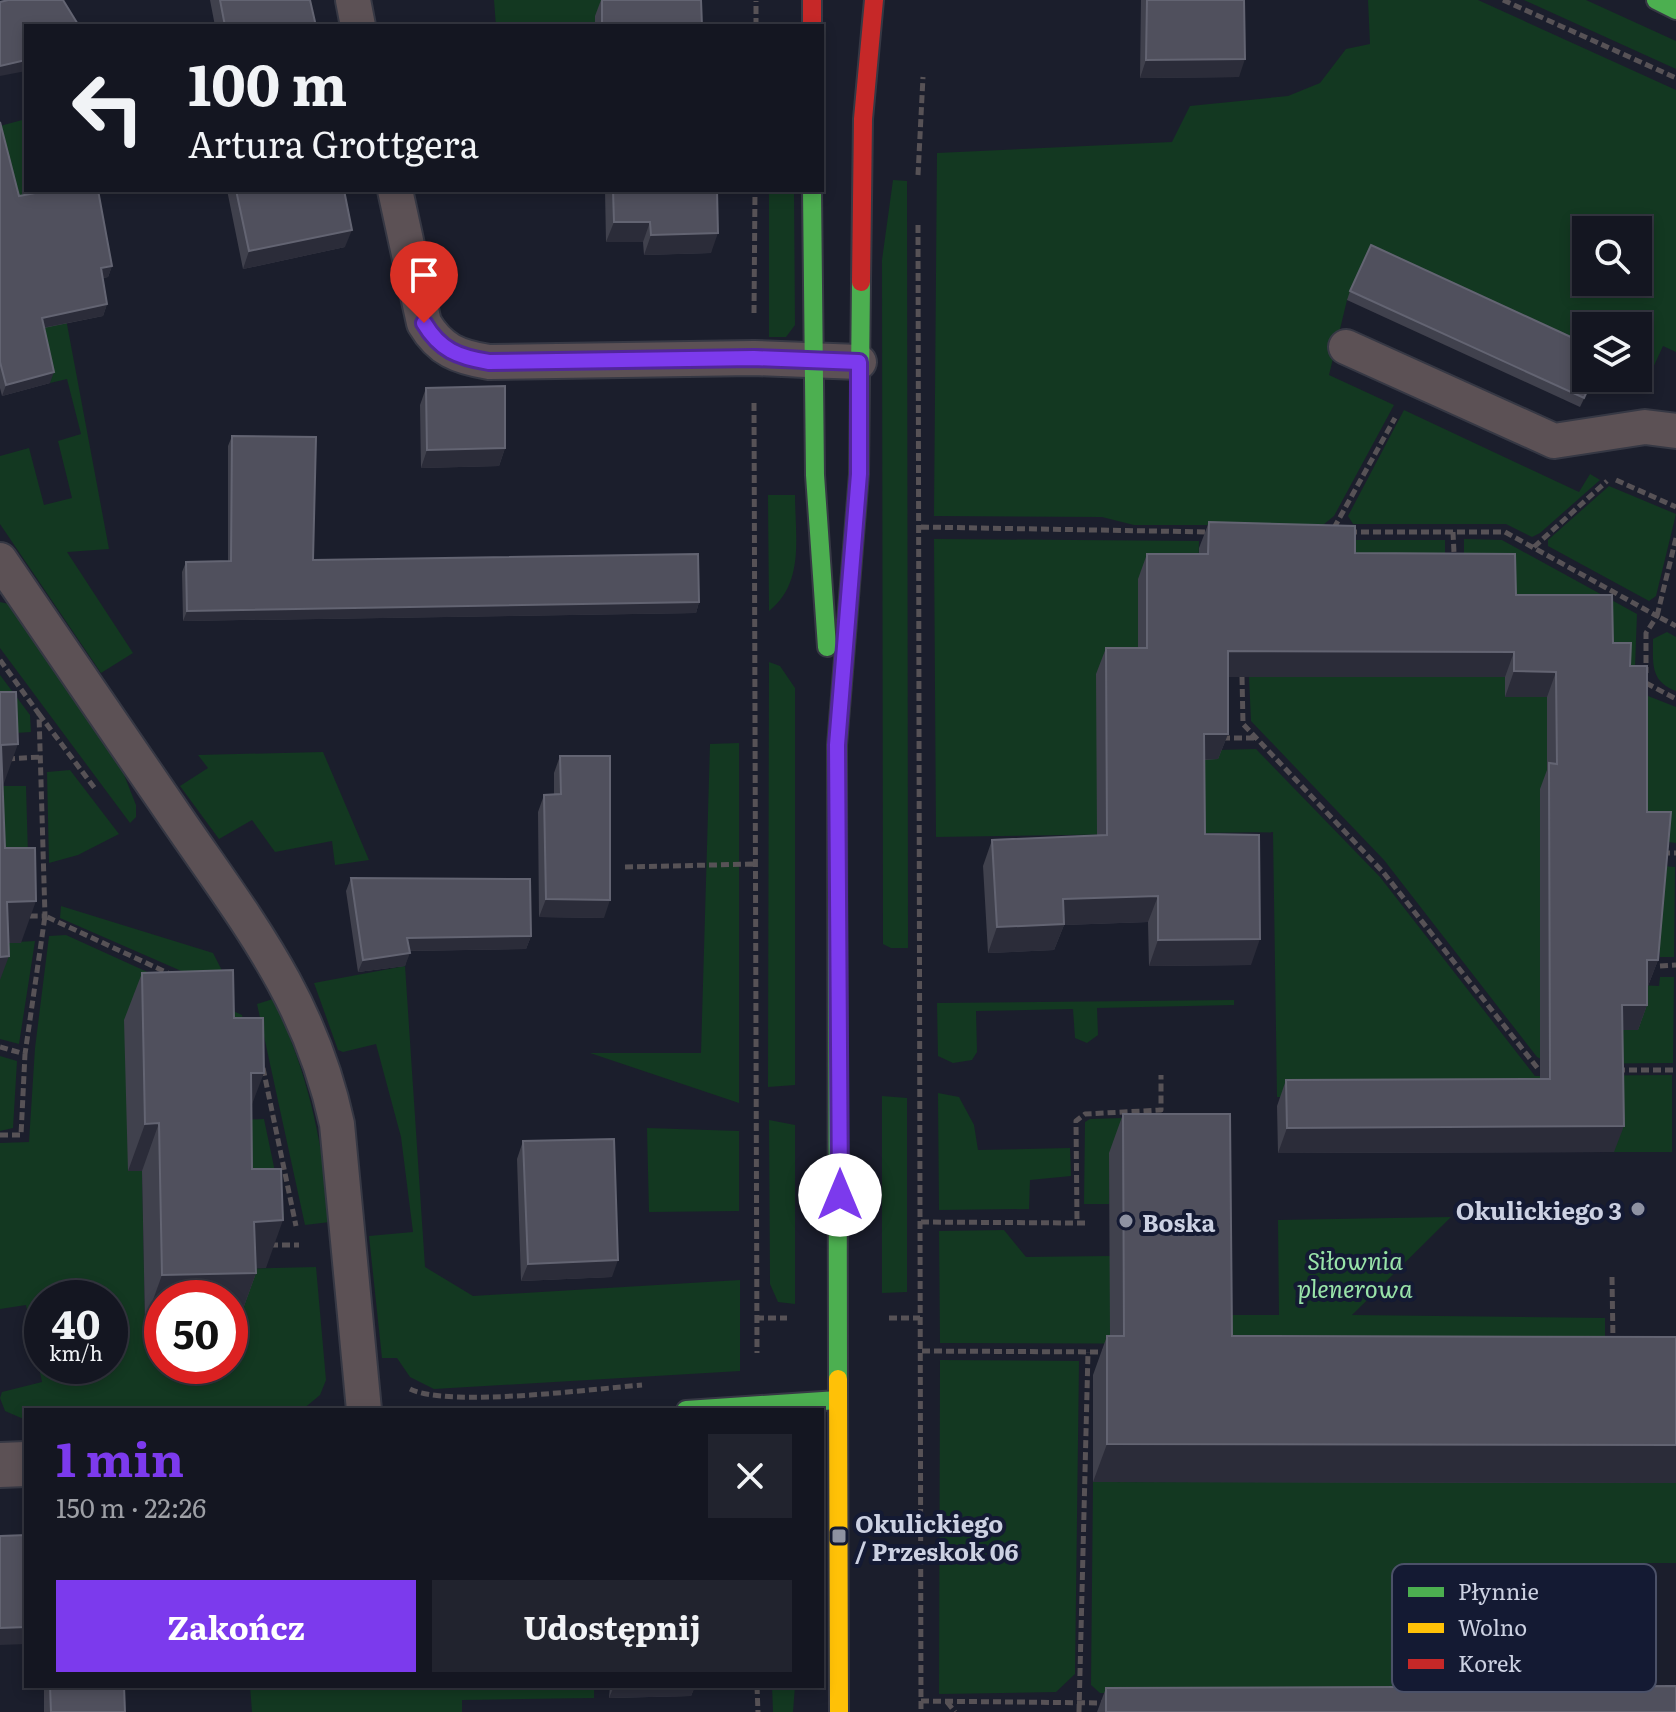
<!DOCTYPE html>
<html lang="pl">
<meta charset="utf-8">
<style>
body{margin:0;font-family:Literata,serif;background:#21232e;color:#f1f3f6;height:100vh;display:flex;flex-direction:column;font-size:30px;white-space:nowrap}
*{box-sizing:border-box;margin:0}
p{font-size:26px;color:#9d9fa5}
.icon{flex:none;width:44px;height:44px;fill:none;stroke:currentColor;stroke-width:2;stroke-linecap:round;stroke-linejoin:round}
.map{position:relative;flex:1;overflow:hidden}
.panel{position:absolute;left:24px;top:1408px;width:800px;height:280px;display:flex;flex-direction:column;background:#141621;border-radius:0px;box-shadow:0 4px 12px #0003,0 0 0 2px #33353f}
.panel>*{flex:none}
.guide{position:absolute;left:24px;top:24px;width:800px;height:168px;border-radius:0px;box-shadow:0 4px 12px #0003,0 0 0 2px #33353f;background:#141621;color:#f1f3f6;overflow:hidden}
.fabs{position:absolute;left:1572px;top:216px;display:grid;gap:16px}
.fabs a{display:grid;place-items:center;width:80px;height:80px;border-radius:0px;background:#141621;box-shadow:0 4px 12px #0003,0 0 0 2px #33353f;font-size:40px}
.speed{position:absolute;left:24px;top:1280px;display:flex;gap:16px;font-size:40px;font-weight:700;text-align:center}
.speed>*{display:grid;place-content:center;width:104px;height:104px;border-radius:50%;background:#141621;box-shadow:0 4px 12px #0003,0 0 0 2px #33353f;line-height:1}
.speed small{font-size:20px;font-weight:400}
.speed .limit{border:12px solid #d22;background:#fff;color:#111}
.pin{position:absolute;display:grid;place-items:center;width:68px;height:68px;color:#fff;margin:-82px -34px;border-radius:50% 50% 50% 0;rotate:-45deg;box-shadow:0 0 8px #0007}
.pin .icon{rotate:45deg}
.me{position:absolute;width:88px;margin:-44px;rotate:0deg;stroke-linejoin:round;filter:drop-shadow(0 0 6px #0008)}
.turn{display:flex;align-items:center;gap:28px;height:168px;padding:0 32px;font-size:36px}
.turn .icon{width:104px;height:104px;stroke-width:2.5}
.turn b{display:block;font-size:56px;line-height:68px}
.round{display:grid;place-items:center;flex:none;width:84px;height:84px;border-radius:0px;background:#21232e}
.overview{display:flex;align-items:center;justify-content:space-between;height:136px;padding:0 32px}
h1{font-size:48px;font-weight:700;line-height:60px;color:#7c3aed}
.button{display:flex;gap:16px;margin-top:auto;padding:16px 32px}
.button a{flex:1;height:92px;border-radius:0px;background:#7c3aed;color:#fff;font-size:32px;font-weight:700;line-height:92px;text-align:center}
.button a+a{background:#21232e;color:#f1f3f6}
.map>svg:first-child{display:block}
.green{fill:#133821;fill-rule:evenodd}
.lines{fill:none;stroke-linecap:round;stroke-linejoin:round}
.lane-casing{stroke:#363844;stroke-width:38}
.street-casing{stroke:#363844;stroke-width:48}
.fast-casing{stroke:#363844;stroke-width:22}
.slow-casing{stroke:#363844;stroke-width:22}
.jam-casing{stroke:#363844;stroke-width:22}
.path{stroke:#575256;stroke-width:5;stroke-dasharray:8 4;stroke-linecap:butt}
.lane{stroke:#5c5155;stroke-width:34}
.street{stroke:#5c5155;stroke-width:44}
.fast{stroke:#4caf50;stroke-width:18}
.slow{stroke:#ffc107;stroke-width:18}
.jam{stroke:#c62828;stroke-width:18}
.wall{fill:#40414d}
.shaded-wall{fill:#2b2c39}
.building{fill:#50505d;stroke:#636472;stroke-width:2}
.route-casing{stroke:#51269a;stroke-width:20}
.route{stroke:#7c3aed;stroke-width:14}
.poi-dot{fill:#8e92a2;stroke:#141a33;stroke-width:3}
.labels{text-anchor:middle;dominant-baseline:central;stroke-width:8;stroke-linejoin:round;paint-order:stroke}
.poi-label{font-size:24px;font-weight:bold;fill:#ccd1e2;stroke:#141a33;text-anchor:start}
.park-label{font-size:24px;font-style:italic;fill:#99e4a9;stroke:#141a33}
.key{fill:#141a33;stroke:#4b5168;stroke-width:2}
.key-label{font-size:22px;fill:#ccd1e2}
</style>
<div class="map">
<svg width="1676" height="1712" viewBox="0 0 1676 1712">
<rect width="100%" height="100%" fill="#1b1e2c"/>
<path class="green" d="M494,0H644L643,15L595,17V26H496Z
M1368,0H1478L1676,90V352L1663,346L1646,383L1635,378L1638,326H1586V354L1347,300L1329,375L1394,405L1334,516L1323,525H1134L1102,517L934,516L937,153L1172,142L1190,106L1288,96L1320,83L1346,49L1370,44ZM1586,230H1638V282H1586Z
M1524,0H1586L1676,41V69Z
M26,119V190H108L44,202L20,228L0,126Z
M893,180L907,181L908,948H891L883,944L882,260Z
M769,190H794L795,325L786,337H769Z
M58,276L109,549L67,552L133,653L101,673L0,524V456L29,448L44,505L72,498L58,441L81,434L67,379L50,383L24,284Z
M1404,410L1579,492L1590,474L1600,480L1540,533L1532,537L1506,524H1353L1348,516Z
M1609,486L1676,514L1656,596L1649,601L1548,546V540Z
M768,495H795C795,536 805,583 769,611Z
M934,539L1199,541L1194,760L1218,750L1256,749L1380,877L1535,1076L1672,1075V1152H1614L1613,1105L1277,1097L1273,832L936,837Z
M1464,539L1502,540L1637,614L1635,666L1622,668L1506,620L1471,579V553H1464Z
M1339,540H1445V553H1436V580L1346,579Z
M0,602L13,605L121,767L136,805V817L130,823L0,648Z
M1667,632L1676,637V691C1650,681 1653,664 1653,639Z
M769,662L780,666L795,688V1085L768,1087Z
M0,675L30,715L31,732L0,734Z
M1249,677H1505L1547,697V789L1540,790V1030L1638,985L1659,986L1660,977H1674L1673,1063L1551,1064L1537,1057L1384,860L1251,721Z
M1638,692L1676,707V843L1638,838Z
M739,743V1103L590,1053H701L710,744Z
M323,752L369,860L335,865L332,841L275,852L252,820L219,839L180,786L208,768L198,755Z
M70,770L119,834L78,855L49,863L47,772Z
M0,786H26L29,890H0Z
M1662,866L1675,867L1674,957H1660V952L1637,951Z
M61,906L213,953L234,994L60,918Z
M66,935L242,1015L253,1064L128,1170L142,1171L145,1321L162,1322V1366H230V1320L237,1269L316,1267L326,1380L320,1395L302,1410H26V1420L5,1411L0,1398L2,1392L42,1382L26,1305L0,1309V1143L29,1142L35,1048L49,936ZM42,1298H110V1366H42Z
M35,941L19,1044L0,1039V943Z
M405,966L425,1267L473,1296L740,1280V1371L434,1389L410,1377L397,1358H382L369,1236L413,1232L401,1137L376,1044L343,1052L338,1050L314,983Z
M273,999C308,1071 323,1143 330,1222L305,1225L257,1004Z
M1234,1000V1005L1097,1008L1098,1035L1087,1043L1075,1038L1073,1009L976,1011L977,1052L972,1060L953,1063L938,1056L937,1003Z
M0,1056L17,1061L13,1128L0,1131Z
M938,1093L959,1097L974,1125L978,1150L1070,1148L1071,1176L1030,1180L1029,1209L939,1210Z
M882,1096L907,1098V1292L882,1293Z
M1155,1117L1110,1153L1109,1204H1084L1085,1122L1090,1119Z
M264,1119L284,1215L235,1217L219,1121Z
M769,1120L795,1125V1304L778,1302L770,1284Z
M647,1128L739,1131V1211L649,1212Z
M1451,1217L1352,1315L1605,1318V1345L940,1343L939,1231L1004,1230L1026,1257L1111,1256L1218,1315H1279L1278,1220Z
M940,1360L1079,1361L1075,1674L1056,1692L939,1694Z
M1093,1482L1676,1483V1563H1532V1691L1100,1693L1091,1685Z
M250,1686H594V1698L462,1700V1712H252Z
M772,1686H795L793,1712H773Z"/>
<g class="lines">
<defs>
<path id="lane" d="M353,0L358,26
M395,190L424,323C440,350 458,357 489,362L754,358L859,362
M1346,347L1554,441L1645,427L1676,431
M0,560C58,645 117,730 175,816C246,920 310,998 337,1124L364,1410"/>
<path id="street" d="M0,1465L26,1464"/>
<path id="fast" d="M1656,0L1676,10
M812,190L815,475L827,647
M838,1379L837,745L859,474L861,282
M686,1410L838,1400"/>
<path id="slow" d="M838,1379L839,1712"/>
<path id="jam" d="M812,0V26
M861,282L863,119L874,0"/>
</defs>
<use href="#lane" class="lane-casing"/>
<use href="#street" class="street-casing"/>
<use href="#fast" class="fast-casing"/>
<use href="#slow" class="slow-casing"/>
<use href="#jam" class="jam-casing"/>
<path class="path" d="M1503,0L1676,78
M756,26V1
M918,175L923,77
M918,225L921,1712
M754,313L755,190
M754,403L757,1353
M1616,480L1676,507
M921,527L1211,532
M1334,528L1395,418
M1349,532H1505L1657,616L1646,633V673
M1453,532L1454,553
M1676,538L1657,616L1676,626
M1534,547L1607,481
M0,660L39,714L45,916H26
M1242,677L1243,724L1383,872L1539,1070H1547
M1646,683L1676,699
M39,714L96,790
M1222,738H1256
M7,759L41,757
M1662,853H1676
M625,867L756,864
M1660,966L1676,965
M0,1047L25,1054L45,916L170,974
M263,1068L296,1226
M1617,1070H1676
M0,1135H21L25,1054
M921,1222L1077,1223
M1085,1223H1077L1076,1121L1085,1114L1161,1110V1075
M270,1245H299
M1612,1277L1613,1342
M756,1318H787
M889,1318H920
M922,1351L1107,1352
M410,1389C448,1408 592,1389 642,1385
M757,1686L758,1712
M921,1701L1107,1703
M947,1702L955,1712
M1079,1712L1088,1352"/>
<use href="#lane" class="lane"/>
<use href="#street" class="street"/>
<use href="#fast" class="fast"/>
<use href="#slow" class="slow"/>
<use href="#jam" class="jam"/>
</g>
<path class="wall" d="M210,0H310L316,26H215Z
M601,0H602L702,26H595V16Z
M1141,0H1244L1239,77L1140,78Z
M0,122L19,196L112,266L108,277L103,278L107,304L103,316L44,328L50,383L2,396L0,388Z
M227,190H344L345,247L243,269Z
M605,190H717L711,253L644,255L643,242H606Z
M1350,291L1586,378H1594L1580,407L1347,300Z
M426,388L505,448L499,466L421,468L420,405Z
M232,436L313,560L699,602L696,613L183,621L182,572L186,562L228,561V446Z
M1209,522L1355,553L1516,595L1613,643L1630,666L1647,812L1658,960L1648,986H1647V1005L1638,1030H1623L1614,1152L1278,1153L1277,1106L1286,1080L1540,1079V789L1547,770V697H1505V677H1228V734L1218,759L1204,760L1205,834L1251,965L1149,966L1148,922L1064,925L1054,950L988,953L983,866L992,840L1097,835L1096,674L1106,648H1138V579L1147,554H1199V548Z
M560,756L604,918L539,917L538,812L544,795L554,794V773Z
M351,878L531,936L526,949L409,951L405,966L358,972L346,891Z
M142,973L234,1018L251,1106L252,1169L266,1268H256V1273L239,1320L145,1322L142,1171H128L124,1020Z
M1123,1114L1232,1336L1676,1337V1483L1093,1482V1375L1107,1336H1110L1109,1153Z
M523,1141L612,1277L521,1281L517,1159Z
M44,1686H124L125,1712H44Z
M610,1686H695L691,1696L609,1698Z
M1106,1688L1676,1712H1097Z"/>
<path class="shaded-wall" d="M1245,59L1239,77L1140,78L1146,60Z
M26,60V71L0,76V66Z
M452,190H507L452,191Z
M614,222H650L643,242H606Z
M352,230L345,247L243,269L249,251Z
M718,233L711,253L644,255L651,235Z
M112,266L108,277L97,279L101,268Z
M107,304L103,316L37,329L42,318Z
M54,372L50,383L2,396L6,385Z
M505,448L499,466L421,468L427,450Z
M699,602L696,613L183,621L187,611Z
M1228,651L1514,652L1505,677H1218Z
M1514,671L1556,672L1547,697H1505Z
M1204,734H1228L1218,759L1194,760Z
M18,744L3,786L1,745Z
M1158,896L1148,922L1064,925L1054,950L988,953L997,927L1063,899Z
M546,899L610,900L604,918L539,917Z
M36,901L21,943H0L7,902Z
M531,936L526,949L403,951L407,938Z
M1260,939L1251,965L1149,966L1158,940Z
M410,953L405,966L358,972L363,960Z
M9,956L0,980V957Z
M1647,960H1658L1648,986L1638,985Z
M1622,1005H1647L1638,1030H1613Z
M251,1073H264L246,1120Z
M159,1123L142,1171H128L145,1124Z
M1624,1126L1614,1152L1278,1153L1287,1128Z
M283,1220L266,1268L237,1269L254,1222Z
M618,1260L612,1277L521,1281L528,1264Z
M256,1273L239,1320H230V1298H162V1322H145L162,1275Z
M1107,1444L1676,1445V1483L1093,1482Z
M26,1627V1644L0,1645V1628Z
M614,1686H695L691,1696L609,1698Z"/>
<path class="building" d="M8,0H63L79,26H26V60L0,66V2Z
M220,0H310L316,26H225Z
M602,0H701L702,26H602Z
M1147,0H1244L1245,59L1146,60Z
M0,122L19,196L51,190H98L112,266L101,268L107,304L42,318L54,372L6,385L0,362Z
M236,190H344L352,230L249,251Z
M613,190H717L718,233L651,235L650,222H614Z
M1371,245L1586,344V378H1593L1584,398L1350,291Z
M505,386V448L427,450L426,388Z
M232,436L316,437L313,560L698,554L699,602L187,611L186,562L231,561Z
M1209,522L1355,526V553L1515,554L1516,595H1612L1613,643H1631L1630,666H1647V812H1671L1658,960H1647V1005H1622L1624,1126L1287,1128L1286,1080L1550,1079L1549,763L1557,764L1556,672L1514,671V652L1228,651V734H1204L1205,834L1259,835L1260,939L1158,940V896L1063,899L1064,924L997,927L992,840L1107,835L1106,648H1147V554H1208Z
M0,692H16L18,744L1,745L5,848H35L36,901L7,902L9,956L0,957Z
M560,756H610V900L546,899L544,795L561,794Z
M351,878L530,879L531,936L407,938L410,953L363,960Z
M233,970L234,1018H263L264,1073H251L252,1169H281L283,1220L254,1222L256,1273L162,1275L159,1123L145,1124L142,973Z
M1123,1114H1230L1232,1336L1676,1337V1445L1107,1444V1336H1124Z
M614,1139L618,1260L528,1264L523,1141Z
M26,1535V1627L0,1628V1536Z
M50,1686H124L125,1712H51Z
M1676,1686V1712H1106V1688Z"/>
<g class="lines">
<defs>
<path id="route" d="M424,323C440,350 458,357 489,362L754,358L859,362V474L837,745L840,1195"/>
</defs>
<use href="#route" class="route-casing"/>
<use href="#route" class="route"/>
</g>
<g class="poi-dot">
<circle cx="1638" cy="1209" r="8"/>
<circle cx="1126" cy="1221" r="8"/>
<rect x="831" y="1528" width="16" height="16" rx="4"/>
</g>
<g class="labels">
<g class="poi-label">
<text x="1622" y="1209" text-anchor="end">Okulickiego 3</text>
<text x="1142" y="1221">Boska</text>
<text x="855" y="1522">Okulickiego<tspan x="855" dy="28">/ Przeskok 06</tspan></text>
</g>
<g class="park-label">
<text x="1355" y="1259">Siłownia<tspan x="1355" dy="28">plenerowa</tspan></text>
</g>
</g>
<rect x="1392" y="1564" width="264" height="128" rx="12" class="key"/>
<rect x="1408" y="1587" width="36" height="10" fill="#4caf50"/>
<rect x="1408" y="1623" width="36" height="10" fill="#ffc107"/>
<rect x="1408" y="1659" width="36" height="10" fill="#c62828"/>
<g class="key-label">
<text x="1458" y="1600">Płynnie</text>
<text x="1458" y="1636">Wolno</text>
<text x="1458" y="1672">Korek</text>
</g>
</svg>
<div class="fabs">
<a><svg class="icon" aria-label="search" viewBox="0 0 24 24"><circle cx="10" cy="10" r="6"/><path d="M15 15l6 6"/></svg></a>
<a><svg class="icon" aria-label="layers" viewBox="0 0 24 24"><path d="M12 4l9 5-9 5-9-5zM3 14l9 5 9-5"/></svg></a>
</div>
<div class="speed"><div>40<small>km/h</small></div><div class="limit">50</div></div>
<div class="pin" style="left:424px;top:323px;background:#d93025"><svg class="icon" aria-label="arrive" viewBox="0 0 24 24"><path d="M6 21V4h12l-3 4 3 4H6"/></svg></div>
<svg class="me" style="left:840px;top:1195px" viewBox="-20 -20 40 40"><circle r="19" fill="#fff"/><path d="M0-13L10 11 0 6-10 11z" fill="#7c3aed"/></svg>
<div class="guide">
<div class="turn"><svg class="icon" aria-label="left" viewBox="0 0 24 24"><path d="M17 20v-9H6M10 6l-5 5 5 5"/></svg><div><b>100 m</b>Artura Grottgera</div></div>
</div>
<section class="panel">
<div class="overview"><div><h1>1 min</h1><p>150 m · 22:26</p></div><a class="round"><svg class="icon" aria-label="close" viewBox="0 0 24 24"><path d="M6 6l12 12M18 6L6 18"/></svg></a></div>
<div class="button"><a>Zakończ</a><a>Udostępnij</a></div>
</section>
</div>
